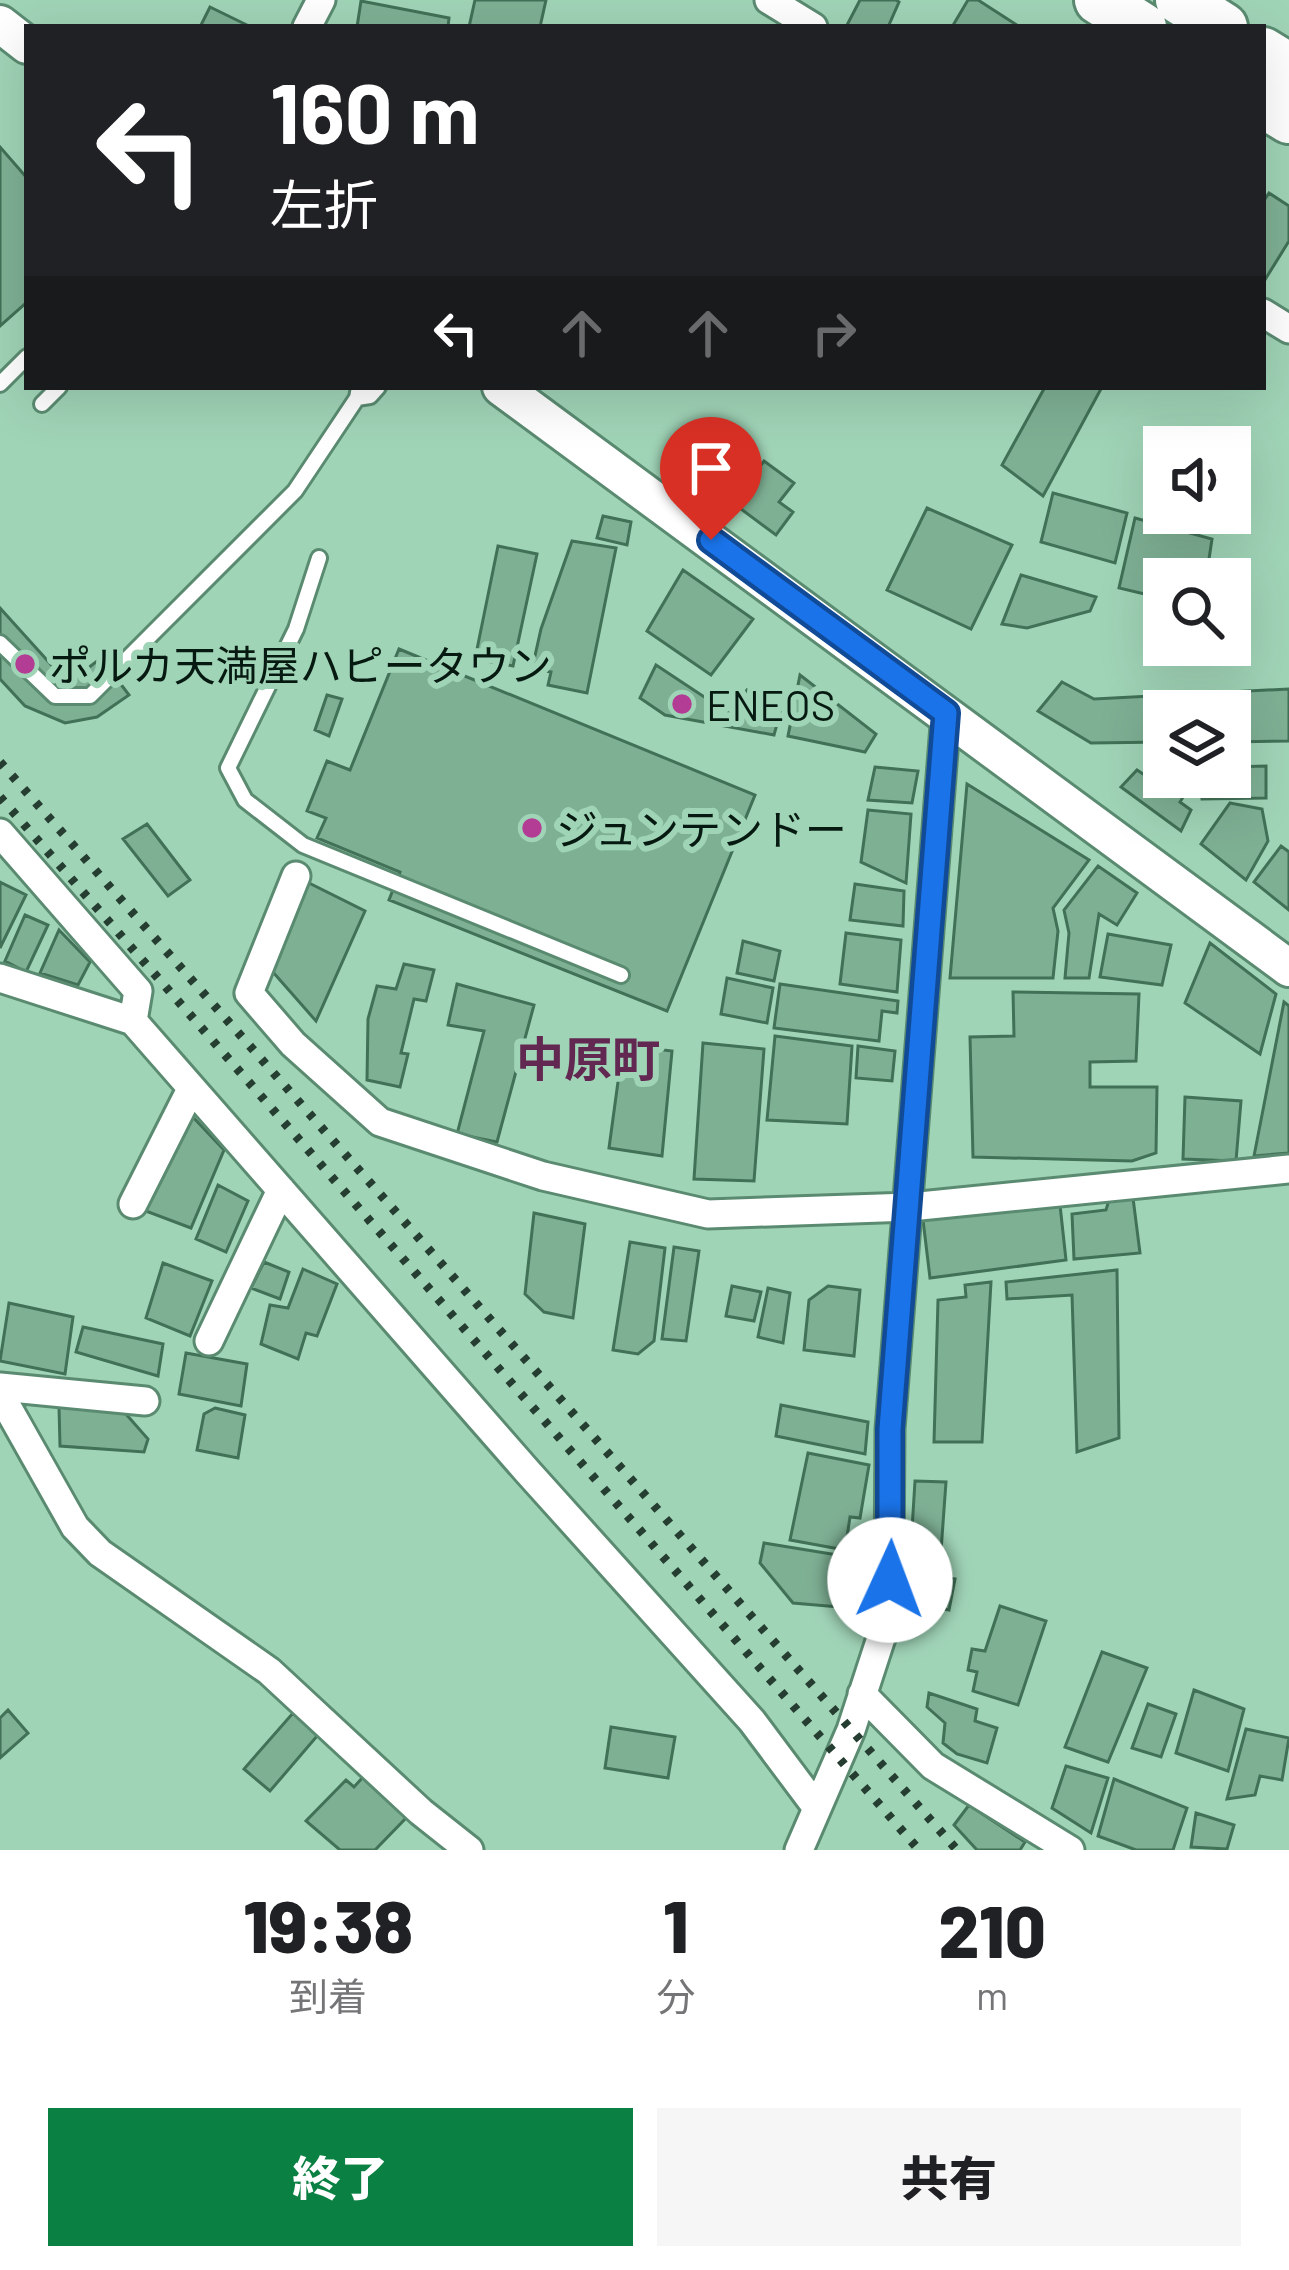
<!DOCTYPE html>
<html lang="ja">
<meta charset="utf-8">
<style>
body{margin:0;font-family:Barlow,"Noto Sans JP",sans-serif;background:#f6f6f6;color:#202124;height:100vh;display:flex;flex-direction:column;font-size:45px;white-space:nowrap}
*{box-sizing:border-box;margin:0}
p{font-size:39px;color:#757577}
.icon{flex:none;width:66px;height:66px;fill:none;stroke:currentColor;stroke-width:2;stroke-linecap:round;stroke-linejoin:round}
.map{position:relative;height:1850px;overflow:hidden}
.sheet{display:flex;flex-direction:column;background:#fff;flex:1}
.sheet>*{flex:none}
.guide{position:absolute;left:24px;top:24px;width:1242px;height:366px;border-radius:0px;box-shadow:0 12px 48px #0002;background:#202124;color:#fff;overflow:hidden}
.controls{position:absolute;left:1143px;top:426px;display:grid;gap:24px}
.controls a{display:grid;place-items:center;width:108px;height:108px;border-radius:0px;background:#fff;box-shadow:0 12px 48px #0002;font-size:60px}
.pin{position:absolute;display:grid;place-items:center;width:102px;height:102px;color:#fff;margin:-123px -51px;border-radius:50% 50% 50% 0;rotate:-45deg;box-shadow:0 0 12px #0007}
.pin .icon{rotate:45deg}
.me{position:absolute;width:132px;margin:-66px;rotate:2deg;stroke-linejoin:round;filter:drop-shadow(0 0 9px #0008)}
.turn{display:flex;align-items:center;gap:42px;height:252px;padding:0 48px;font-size:54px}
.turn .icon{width:156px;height:156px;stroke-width:2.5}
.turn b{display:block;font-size:84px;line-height:102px}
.lanes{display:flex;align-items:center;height:114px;padding:0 48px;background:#0003;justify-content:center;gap:60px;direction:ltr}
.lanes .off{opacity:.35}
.eta{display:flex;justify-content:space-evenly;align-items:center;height:204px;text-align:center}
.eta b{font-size:72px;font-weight:800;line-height:84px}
.primary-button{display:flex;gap:24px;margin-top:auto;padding:24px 48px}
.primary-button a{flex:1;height:138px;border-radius:0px;background:#0b8043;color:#fff;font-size:48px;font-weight:800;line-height:138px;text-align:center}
.primary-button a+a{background:#f6f6f6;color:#202124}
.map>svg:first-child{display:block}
.building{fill:#7eb094;stroke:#417157;stroke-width:3}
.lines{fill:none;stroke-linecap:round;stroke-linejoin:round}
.service-casing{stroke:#5a8b71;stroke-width:20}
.minor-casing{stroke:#5a8b71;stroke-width:33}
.tertiary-casing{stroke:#5a8b71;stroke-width:42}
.trunk-casing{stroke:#5a8b71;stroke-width:54}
.service{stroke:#fff;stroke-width:14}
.minor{stroke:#fff;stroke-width:27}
.tertiary{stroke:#fff;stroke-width:36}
.trunk{stroke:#fff;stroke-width:48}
.rail{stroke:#253e31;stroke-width:9;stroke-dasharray:6 12;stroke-linecap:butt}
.route-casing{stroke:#114b97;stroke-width:30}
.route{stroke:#1a73e8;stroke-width:21}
.poi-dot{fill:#b33d94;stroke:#a0d4b7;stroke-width:4.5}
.labels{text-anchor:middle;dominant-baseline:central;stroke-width:12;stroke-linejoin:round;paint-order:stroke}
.poi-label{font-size:42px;fill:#071a11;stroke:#a0d4b7;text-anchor:start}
.quarter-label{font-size:48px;font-weight:bold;fill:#622851;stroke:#a0d4b7}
</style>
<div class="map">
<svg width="1289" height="1850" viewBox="0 0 1289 1850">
<rect width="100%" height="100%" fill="#a0d4b7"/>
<path class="building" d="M475,0H546L540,27H469Z
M860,0H896L899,2L888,27H846Z
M968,0H978L1020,27H952Z
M361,1L449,18L448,27H357Z
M210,7L251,27H200Z
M0,147L27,178V302L0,326Z
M1269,193L1289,206V241L1263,283V202Z
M1045,387H1102L1043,496L1002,465Z
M764,461L794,483L779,502L793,512L776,535L733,503Z
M1053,493L1127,513L1115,563L1041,542Z
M927,508L1012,545L971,629L887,590Z
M603,516L631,522L627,545L597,538Z
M1135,518L1212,539L1206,579H1164L1157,597L1119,588Z
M572,541L616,548L587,693L548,685L551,672L532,669L541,629Z
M498,546L537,554L513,666L475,659Z
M683,570L753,619L711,675L647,631Z
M1021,575L1096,597L1090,611L1027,628L1002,624Z
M0,608L56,670L68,677L79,675L101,658L129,695L97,717L65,723L25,706L0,679Z
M399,649L755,795L667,1011L389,900L400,872L317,838L326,818L307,811L327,761L350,770Z
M656,665L730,714L747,690L781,710L774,735L665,715L640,698Z
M800,675L876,734L865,752L788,736Z
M1062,682L1094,699L1289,689V741L1230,742V711H1164V742L1091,743L1038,711Z
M327,695L342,699L329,736L315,730Z
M1266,766V798L1202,799L1200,777H1230V767Z
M875,767L918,771L912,803L868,800Z
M1137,770L1157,783L1164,775L1177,777L1190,786L1180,802L1191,810L1181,831L1121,787Z
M967,784L1089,860L1053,908L1058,931L1053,978H950Z
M1230,803L1262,809L1268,841L1246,880L1201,844Z
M868,810L911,814L906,883L861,862Z
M147,824L190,880L168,896L123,839Z
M1281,846L1289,852V910L1254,882Z
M1098,866L1137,893L1117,925L1099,914L1089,978H1065L1069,933L1064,910Z
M0,882L26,895L0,948Z
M307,882L365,911L316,1021L272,971Z
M855,884L904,891L903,926L850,920Z
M25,915L48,925L26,972L5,961Z
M59,930L90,962L78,985L40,973Z
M846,933L901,940L897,992L840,984Z
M1108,934L1171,945L1162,985L1100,977Z
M743,941L780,951L774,981L737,973Z
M1210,943L1276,994L1260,1054L1185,1003Z
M404,964L434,970L426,1001L414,999L401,1053L408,1054L400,1087L367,1080L368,1019L377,986L396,989Z
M727,978L773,988L767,1023L721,1014Z
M457,984L534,1005L497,1142L457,1134L484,1031L448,1025Z
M780,984L898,1001L897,1013L882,1011L879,1041L774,1028Z
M1013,992L1139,994L1136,1061L1090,1062V1087H1157L1156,1153L1132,1161L973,1157L970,1037L1014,1036Z
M1284,1002L1289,1006V1153L1254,1156Z
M775,1036L852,1046L847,1124L767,1120Z
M703,1043L764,1049L754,1181L694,1179Z
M623,1045L672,1051L662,1156L609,1148Z
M858,1046L895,1051L892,1081L856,1078Z
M1185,1097L1241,1101L1236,1161L1183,1159Z
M190,1114L224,1150L191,1228L143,1210Z
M218,1185L248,1201L226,1252L196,1239Z
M1133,1198L1140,1253L1074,1259L1072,1214L1106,1210L1109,1200Z
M1060,1205L1066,1260L930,1278L923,1220Z
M534,1213L585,1224L573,1318L544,1312L525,1294Z
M630,1242L665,1248L654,1341L638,1354L613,1350Z
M674,1247L699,1251L686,1341L662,1339Z
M264,1262L289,1272L280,1299L251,1288Z
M163,1263L212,1281L190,1336L146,1318Z
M303,1269L337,1284L317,1336L306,1333L298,1359L261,1344L270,1305L288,1308Z
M1117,1270L1119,1438L1077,1452L1072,1295L1007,1299L1006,1282Z
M991,1282L982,1442H934L938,1300L966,1297L965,1285Z
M732,1286L761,1292L754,1321L726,1316Z
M828,1286L860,1290L854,1356L804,1350L809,1300Z
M768,1288L790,1293L783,1343L758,1337Z
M9,1303L73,1317L65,1374L0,1361Z
M83,1327L163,1344L158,1376L76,1352Z
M186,1353L247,1364L241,1406L179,1394Z
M781,1405L868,1422L865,1454L776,1436Z
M59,1407L125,1413L148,1439L144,1452L60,1446Z
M215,1408L245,1415L238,1458L197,1450L204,1414Z
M808,1453L869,1465L860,1518L850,1517L845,1550L790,1540Z
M915,1481L946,1482L940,1565L910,1562Z
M764,1543L856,1558L850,1608L793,1603L760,1563Z
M918,1572L955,1579L949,1610L911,1603Z
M1000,1606L1046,1621L1018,1705L973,1691L977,1672L968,1670L972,1649L985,1651Z
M1102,1652L1147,1668L1108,1762L1065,1747Z
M1194,1690L1244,1709L1228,1771L1176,1753Z
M929,1693L977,1709L975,1721L997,1728L987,1763L957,1754L943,1743L945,1723L927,1707Z
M1148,1704L1176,1714L1161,1757L1132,1748Z
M8,1710L28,1733L0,1758V1718Z
M293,1713L318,1735L270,1791L244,1769Z
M611,1727L675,1737L668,1778L605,1768Z
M1246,1729L1289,1738L1282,1780L1260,1776L1255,1795L1227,1799Z
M1066,1766L1108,1778L1091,1833L1052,1808Z
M364,1776L407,1817L375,1850H340L306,1821L346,1780L354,1787Z
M1114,1779L1187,1808L1173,1850H1136L1098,1836Z
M969,1805L1025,1842L1020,1850H977L954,1825Z
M1196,1813L1234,1825L1227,1849L1191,1847Z"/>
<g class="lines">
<defs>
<path id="service" d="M0,384L27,357
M357,398L370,396L378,387
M42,404L59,387
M319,558L296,629L228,768L245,800L303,845L621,975
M0,643L55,696H90L295,491L357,398L359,387"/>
<path id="minor" d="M769,0L813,27
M307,27L321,0
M1263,313L1289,329
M0,833L138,991L133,1021L527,1471L752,1721L817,1808
M296,876L249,993L293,1044L380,1122L543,1176L708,1214L910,1207L1289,1169
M0,978L133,1021
M133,1204L191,1089
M209,1341L281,1190
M0,1387L145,1401
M0,1394L75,1527L100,1553L269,1671L421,1812L469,1850
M862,1694L933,1766L1070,1850
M799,1850L851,1730L881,1638L889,1579L890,1429L946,713"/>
<path id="tertiary" d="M0,24L27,45
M501,387L1289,968"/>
<path id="trunk" d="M1099,0L1142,27
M1180,0L1223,27
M1263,52L1289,68
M1263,103L1289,119"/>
</defs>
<use href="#service" class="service-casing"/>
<use href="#minor" class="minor-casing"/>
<use href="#tertiary" class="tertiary-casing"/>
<use href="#trunk" class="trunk-casing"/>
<use href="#service" class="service"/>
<use href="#minor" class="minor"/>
<use href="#tertiary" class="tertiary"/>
<use href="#trunk" class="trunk"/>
<path class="rail" d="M0,762L957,1850
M0,797L919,1850"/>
</g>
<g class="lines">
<defs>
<path id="route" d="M711,540L946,713L890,1429V1580"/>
</defs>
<use href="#route" class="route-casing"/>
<use href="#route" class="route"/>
</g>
<g class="poi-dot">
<circle cx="25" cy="664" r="12"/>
<circle cx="682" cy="704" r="12"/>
<circle cx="532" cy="828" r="12"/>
</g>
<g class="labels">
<g class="poi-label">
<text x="49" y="664">ポルカ天満屋ハピータウン</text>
<text x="706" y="704">ENEOS</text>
<text x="556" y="828">ジュンテンドー</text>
</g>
<g class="quarter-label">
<text x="588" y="1058">中原町</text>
</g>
</g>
</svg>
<div class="controls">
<a><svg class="icon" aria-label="sound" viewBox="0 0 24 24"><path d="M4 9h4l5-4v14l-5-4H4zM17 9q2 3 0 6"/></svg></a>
<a><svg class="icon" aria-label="search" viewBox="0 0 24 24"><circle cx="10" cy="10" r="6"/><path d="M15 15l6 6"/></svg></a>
<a><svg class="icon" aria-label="layers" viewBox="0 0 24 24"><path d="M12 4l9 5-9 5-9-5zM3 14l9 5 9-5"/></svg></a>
</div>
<div class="pin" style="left:711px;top:540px;background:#d93025"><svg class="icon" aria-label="arrive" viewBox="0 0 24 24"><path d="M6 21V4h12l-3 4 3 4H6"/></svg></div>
<svg class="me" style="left:890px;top:1580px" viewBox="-20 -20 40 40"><circle r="19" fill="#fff"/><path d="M0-13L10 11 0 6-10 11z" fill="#1a73e8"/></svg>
<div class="guide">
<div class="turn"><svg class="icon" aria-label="left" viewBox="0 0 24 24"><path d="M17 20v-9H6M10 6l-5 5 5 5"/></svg><div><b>160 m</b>左折</div></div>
<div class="lanes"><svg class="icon" aria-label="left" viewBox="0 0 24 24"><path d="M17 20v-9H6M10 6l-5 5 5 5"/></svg><svg class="icon off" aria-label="ahead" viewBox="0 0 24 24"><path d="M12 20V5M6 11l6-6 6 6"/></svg><svg class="icon off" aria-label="ahead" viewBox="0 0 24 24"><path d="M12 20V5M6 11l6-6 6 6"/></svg><svg class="icon off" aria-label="right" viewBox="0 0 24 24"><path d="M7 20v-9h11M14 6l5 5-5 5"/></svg></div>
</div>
</div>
<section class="sheet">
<div class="eta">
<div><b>19:38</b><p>到着</p></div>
<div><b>1</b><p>分</p></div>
<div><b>210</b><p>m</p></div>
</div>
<div class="primary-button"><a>終了</a><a>共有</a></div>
</section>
